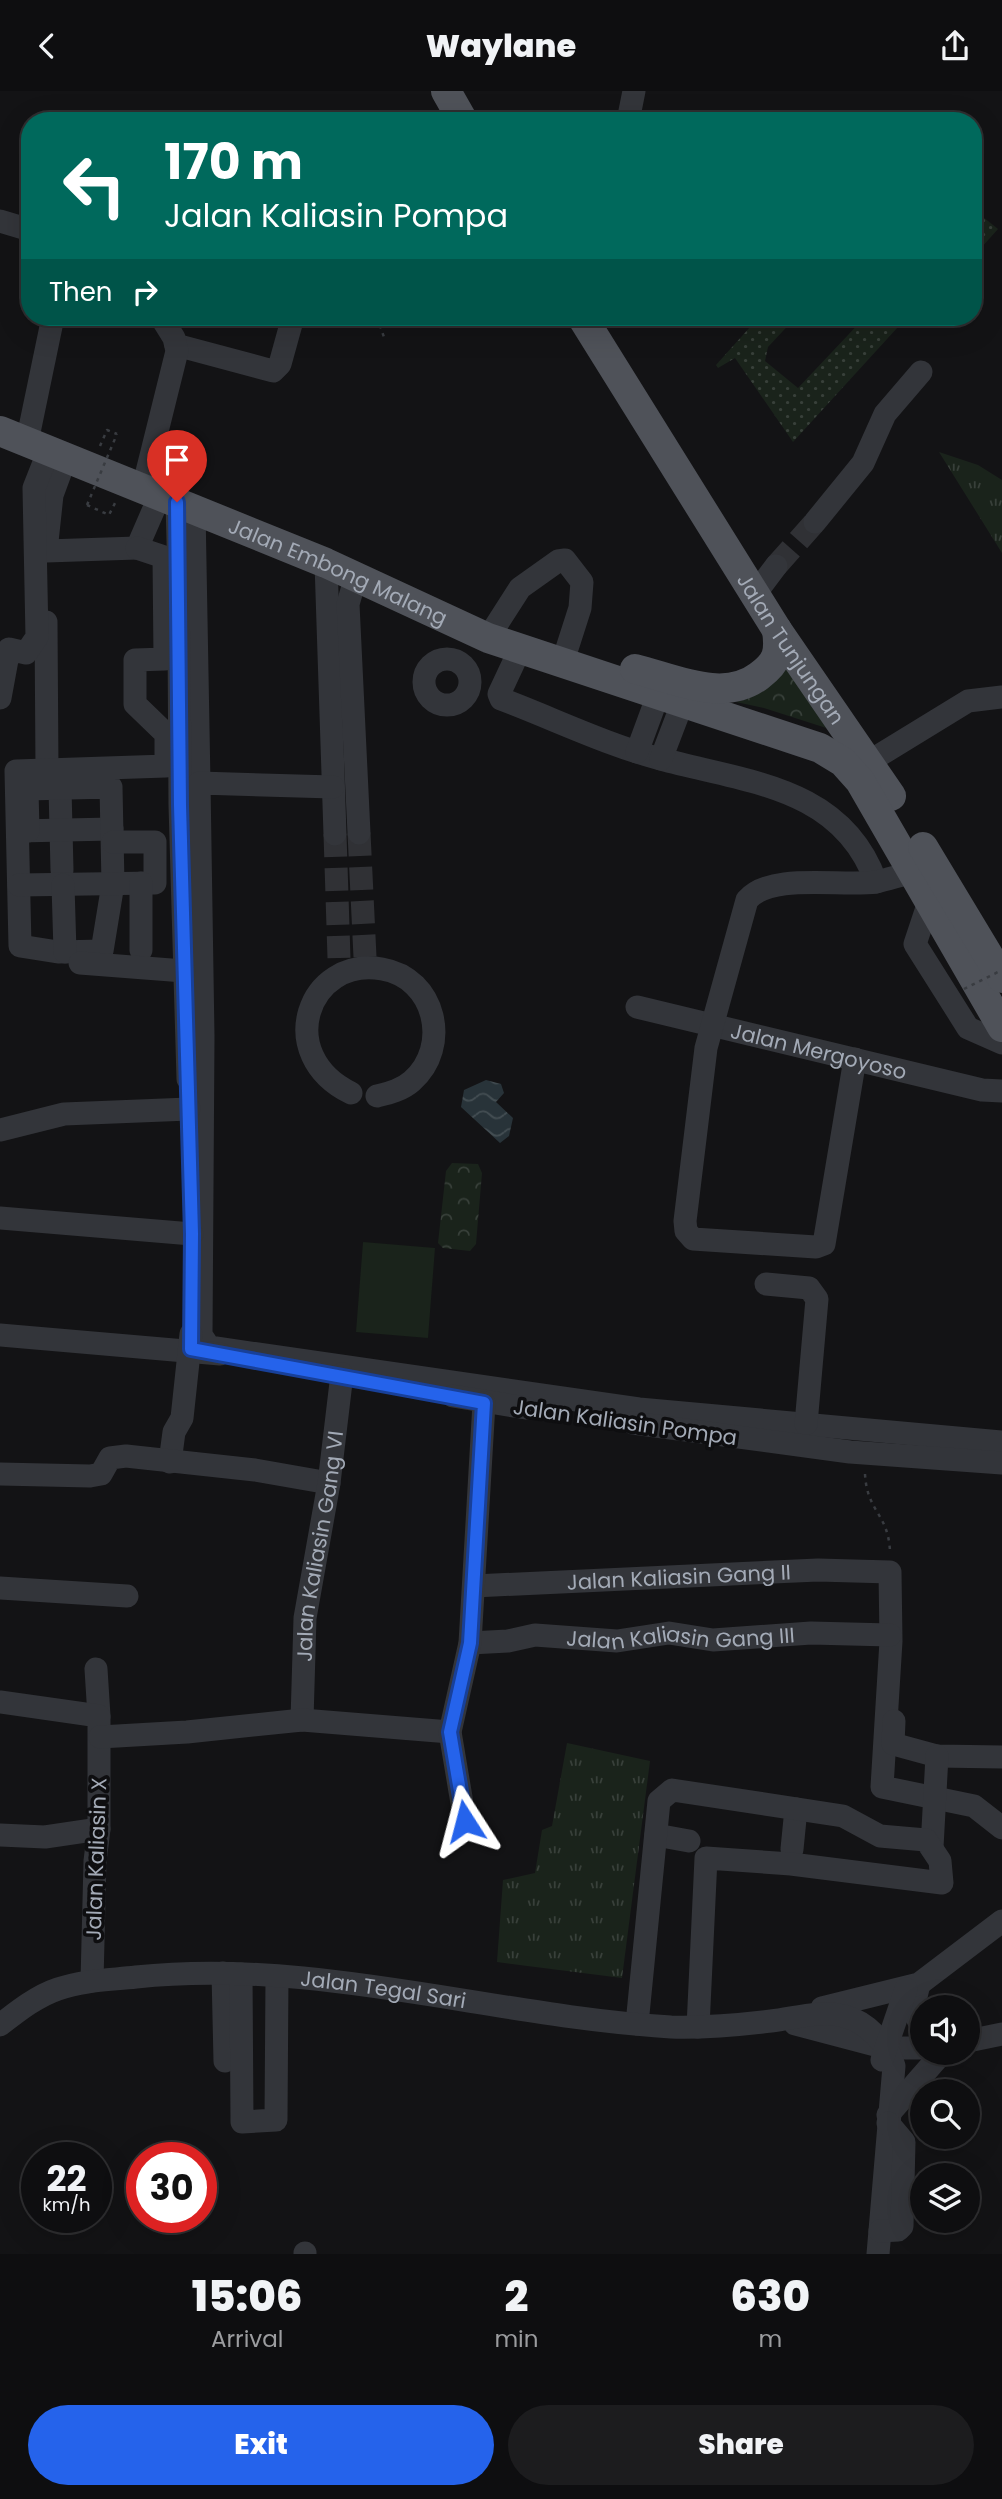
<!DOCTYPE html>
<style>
body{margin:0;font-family:Poppins,sans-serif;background:#1c1c1e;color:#f1f3f6;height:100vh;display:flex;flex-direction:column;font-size:26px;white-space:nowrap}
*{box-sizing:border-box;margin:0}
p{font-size:23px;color:#9b9c9f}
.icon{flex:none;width:38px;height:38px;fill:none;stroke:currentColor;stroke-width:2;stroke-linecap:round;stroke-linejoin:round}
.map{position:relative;height:2163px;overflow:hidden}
.details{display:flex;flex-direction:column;background:#0e0e10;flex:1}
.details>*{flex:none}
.hud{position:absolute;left:21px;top:21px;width:961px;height:214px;border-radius:28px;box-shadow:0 7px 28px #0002,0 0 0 2px #2e2e30;background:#00695c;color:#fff;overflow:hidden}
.controls{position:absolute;left:910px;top:1904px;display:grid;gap:14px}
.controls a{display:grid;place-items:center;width:70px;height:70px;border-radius:50%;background:#0e0e10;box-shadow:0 7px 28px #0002,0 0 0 2px #2e2e30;font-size:35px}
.speed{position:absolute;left:21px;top:2051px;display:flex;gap:14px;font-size:35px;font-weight:700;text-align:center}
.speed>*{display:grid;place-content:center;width:91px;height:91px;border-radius:50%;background:#0e0e10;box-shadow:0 7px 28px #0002,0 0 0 2px #2e2e30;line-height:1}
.speed small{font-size:18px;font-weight:400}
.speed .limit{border:10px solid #d22;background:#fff;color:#111}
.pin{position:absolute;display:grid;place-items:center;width:60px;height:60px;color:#fff;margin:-72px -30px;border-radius:50% 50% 50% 0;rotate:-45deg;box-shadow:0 0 7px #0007}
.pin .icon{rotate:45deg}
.me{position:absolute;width:77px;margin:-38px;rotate:351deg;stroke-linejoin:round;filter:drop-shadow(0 0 5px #0008)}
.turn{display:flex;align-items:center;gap:24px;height:147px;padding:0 28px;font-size:32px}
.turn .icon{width:91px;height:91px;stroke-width:2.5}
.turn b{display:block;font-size:49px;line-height:60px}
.then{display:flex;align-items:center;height:66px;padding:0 28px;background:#0003;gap:14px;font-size:26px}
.eta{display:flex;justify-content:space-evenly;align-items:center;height:119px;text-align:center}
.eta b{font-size:42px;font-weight:800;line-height:49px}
.action{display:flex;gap:14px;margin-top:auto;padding:14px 28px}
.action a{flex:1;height:80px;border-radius:42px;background:#2563eb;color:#fff;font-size:28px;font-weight:800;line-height:80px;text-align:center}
.action a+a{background:#1c1c1e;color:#f1f3f6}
header{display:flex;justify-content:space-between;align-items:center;height:91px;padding:0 28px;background:#0e0e10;font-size:32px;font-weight:800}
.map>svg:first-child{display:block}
.grass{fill:url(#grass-tufts)}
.forest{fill:url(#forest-crowns)}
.garden{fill:url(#garden-dots)}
.pitch{fill:#1a231b}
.water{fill:url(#water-waves)}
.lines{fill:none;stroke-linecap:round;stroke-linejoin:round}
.minor-tunnel{stroke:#303135;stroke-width:23;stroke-dasharray:23 11;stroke-linecap:butt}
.path{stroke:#393c41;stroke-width:2.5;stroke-dasharray:3.5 5;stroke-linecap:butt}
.minor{stroke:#33353a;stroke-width:23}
.major{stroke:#4f5259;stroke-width:30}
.path-bridge{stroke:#393c41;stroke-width:2.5;stroke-dasharray:3.5 5;stroke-linecap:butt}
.route-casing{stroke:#184099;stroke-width:18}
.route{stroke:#2563eb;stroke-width:12}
.labels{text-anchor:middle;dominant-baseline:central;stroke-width:7;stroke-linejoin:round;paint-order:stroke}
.street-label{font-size:21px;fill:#a3aab6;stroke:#0e0e10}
</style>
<header><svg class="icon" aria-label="back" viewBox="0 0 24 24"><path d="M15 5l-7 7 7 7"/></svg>Waylane<svg class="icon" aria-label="share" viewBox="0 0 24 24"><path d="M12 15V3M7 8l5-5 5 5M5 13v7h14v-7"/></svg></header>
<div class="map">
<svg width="1002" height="2163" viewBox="0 0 1002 2163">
<defs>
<pattern id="grass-tufts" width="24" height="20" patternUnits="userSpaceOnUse" patternTransform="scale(1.75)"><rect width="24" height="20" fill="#1a231b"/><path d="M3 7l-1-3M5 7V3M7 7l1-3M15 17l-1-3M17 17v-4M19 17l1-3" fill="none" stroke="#38403a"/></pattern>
<pattern id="forest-crowns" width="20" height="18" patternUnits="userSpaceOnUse" patternTransform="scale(1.75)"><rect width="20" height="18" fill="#1a231b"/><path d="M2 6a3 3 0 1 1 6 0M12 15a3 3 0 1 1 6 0" fill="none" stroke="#38403a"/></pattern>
<pattern id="garden-dots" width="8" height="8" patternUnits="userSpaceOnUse" patternTransform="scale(1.75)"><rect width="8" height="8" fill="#1a231b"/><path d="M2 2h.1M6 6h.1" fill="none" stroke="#38403a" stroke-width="1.8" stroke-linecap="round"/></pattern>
<pattern id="water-waves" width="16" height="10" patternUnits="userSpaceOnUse" patternTransform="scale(1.75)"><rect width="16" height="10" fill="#283339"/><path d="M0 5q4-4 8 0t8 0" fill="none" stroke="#444e53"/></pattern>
</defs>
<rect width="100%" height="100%" fill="#131315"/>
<path class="grass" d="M939,361L978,374L1002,389V462Z
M567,1652L650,1670L622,1887L497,1871L503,1789L535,1782L542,1739L552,1735Z"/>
<path class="forest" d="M786,572L845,643L764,617L736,611C761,605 771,592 786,572Z
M452,1072L478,1073L482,1082L476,1153L470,1160L443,1157L438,1152L446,1080Z"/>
<path class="garden" d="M973,118L998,138L973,166Z
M759,226H796L768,256L765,270L798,297L865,226H886L898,236L793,351L735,267L718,277L716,274Z"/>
<path class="pitch" d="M363,1151L435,1157L428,1247L356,1241Z"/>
<path class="water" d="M486,989L501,993L504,1002L496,1011L513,1027L509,1045L500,1052L461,1016L464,999Z"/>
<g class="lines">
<path class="minor-tunnel" d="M776,475L815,431
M359,742L365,866
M335,743L339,867"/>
<path class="path" d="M377,226L385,249
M100,355L107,339L117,343
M87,414L109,424L115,412
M865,1383C867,1421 888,1422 890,1460"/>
<g class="minor">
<path d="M628,30L634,0"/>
<path d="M0,130L30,139"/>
<path d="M176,254L273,280L280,273L293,226"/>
<path d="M27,351L53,226"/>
<path d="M66,366L52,404L46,460L137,457L160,404"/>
<path d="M143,397L177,260L174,247L161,226"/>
<path d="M177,411L179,488"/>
<path d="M194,418L199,692"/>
<path d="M815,431L863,372L885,323L921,281"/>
<path d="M326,472L335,743"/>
<path d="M755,503L776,475"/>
<path d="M46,531L47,679"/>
<path d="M179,543L180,714L188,988"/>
<path d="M488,547L520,497L558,470L565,469L582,491L580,517L563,570"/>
<path d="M521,556L499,603L501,608C554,628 607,654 661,668C745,691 842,695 876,791"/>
<circle cx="447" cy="591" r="23"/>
<path d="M0,607L9,558L26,562L37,546L34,397L49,359"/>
<path d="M637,661L658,604"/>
<path d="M661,668L682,613"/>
<path d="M870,670L968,610L1002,606"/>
<path d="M333,696L199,692L203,946L201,1244L209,1256L639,1318L1002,1351"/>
<path d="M60,697L62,779"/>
<path d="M18,740L112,738"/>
<path d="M28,740L27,698L111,696L113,793L102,860L58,861L20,855L16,680L166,675V643L135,613V569L165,568L164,466L137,457"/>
<path d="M359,742L348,513L354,492L364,489"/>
<path d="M19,794L155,792V751H113"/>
<path d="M63,794L65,861"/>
<path d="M930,808L915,853L968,937L1002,952"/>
<path d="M141,859V792"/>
<path d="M80,872L184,880"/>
<path id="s1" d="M637,916L982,999L1002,1000"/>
<path d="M855,968L824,1153L816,1156L693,1148L686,1140L685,1130L706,957L747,809C771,781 841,796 876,791C889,788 901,784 914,781"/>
<path d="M351,1002C273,964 308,865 382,878C436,887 451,956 412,990C402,999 389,1002 377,1005"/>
<path d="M0,1039L64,1023L189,1018"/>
<path d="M0,1127L192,1143"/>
<path d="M766,1193L809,1197L817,1208L806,1333"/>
<path d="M0,1244L220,1263"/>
<path d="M453,1305L526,1317"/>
<path d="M633,1332L850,1361L1002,1372"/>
<path d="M170,1371L174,1341L182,1327L191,1243"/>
<path d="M0,1383L90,1385L101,1383L110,1367L126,1365L255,1379L329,1392"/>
<path id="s2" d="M474,1495L818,1479L890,1481L891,1550L882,1696L974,1715L1002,1737"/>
<path d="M0,1497L127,1505"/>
<path id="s3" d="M470,1552L508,1550L535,1544L617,1550L669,1542L713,1549L811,1542L890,1544"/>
<path d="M96,1578L99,1625"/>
<path d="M0,1611L99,1625V1738L95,1770L92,1890"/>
<path id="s4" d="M302,1629L305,1527L329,1392L342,1283"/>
<path d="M894,1630L893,1653L937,1665L1002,1666"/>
<path d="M100,1646L187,1641L302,1629L450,1641"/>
<path d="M465,1730L450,1641L470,1552L484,1312"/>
<path d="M0,1744L45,1746L99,1738"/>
<path d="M656,1744L689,1750"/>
<path d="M932,1756L937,1665"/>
<path d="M792,1758L796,1718"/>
<path d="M223,1882L225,1970"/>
<path d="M241,1883L242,2031L276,2029L277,1886"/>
<path d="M919,1893L913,1918L922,1937"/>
<path d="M822,1917L919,1893L1002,1830"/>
<path d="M637,1933L659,1710L672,1699L843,1725L880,1745L926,1749L940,1770L942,1792L791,1773L706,1767L698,1936"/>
<path d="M795,1933L886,1957H922"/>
<path id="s5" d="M0,1934C18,1920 37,1905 58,1898C84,1889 110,1889 136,1886C316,1867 493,1925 671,1936C705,1937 738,1934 771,1930C796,1927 820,1919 844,1925C867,1931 888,1953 894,1975L878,2163"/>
<path d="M968,1950L1002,1943"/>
<path d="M882,1969L906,1898"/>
<path d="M888,2024L942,1962"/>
<path d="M880,2140L898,2139L902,2135L904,2051L888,2032"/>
<path d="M305,2162V2163"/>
</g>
<g class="major">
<path d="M446,0L463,30"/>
<path id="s6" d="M582,226L777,539L891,705"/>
<path id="s7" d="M0,340L326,472L488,547L820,657L843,671L860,690L1002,936"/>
<path d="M635,578C675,588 724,612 759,585C778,571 780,561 777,539"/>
<path d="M923,756L1002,887"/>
</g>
<path class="path-bridge" d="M87,414L117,343
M964,898L1002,879"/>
</g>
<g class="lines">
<defs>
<path id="route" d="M177,411L180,714L192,1143L191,1258L484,1312L470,1552L450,1641L465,1730"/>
</defs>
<use href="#route" class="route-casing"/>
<use href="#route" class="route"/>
</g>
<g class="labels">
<g class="street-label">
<text stroke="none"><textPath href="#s7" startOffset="366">Jalan Embong Malang</textPath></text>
<text stroke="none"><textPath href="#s6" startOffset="392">Jalan Tunjungan</textPath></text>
<text stroke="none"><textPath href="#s1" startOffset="187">Jalan Mergoyoso</textPath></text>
<text transform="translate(625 1331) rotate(8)">Jalan Kaliasin Pompa</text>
<text stroke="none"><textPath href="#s4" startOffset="175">Jalan Kaliasin Gang VI</textPath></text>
<text stroke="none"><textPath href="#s2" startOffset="205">Jalan Kaliasin Gang II</textPath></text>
<text stroke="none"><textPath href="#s3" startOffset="212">Jalan Kaliasin Gang III</textPath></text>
<text transform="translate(96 1768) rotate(-88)">Jalan Kaliasin X</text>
<text stroke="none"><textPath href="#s5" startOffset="396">Jalan Tegal Sari</textPath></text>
</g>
</g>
</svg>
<div class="controls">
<a><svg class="icon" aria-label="sound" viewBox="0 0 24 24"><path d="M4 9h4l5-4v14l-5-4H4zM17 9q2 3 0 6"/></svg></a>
<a><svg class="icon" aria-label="search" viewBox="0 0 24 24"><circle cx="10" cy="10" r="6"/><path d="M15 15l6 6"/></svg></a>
<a><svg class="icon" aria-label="layers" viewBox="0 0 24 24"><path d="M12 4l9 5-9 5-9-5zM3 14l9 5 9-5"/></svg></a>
</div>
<div class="speed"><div>22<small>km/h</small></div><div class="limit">30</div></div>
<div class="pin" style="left:177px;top:411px;background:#d93025"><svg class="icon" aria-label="arrive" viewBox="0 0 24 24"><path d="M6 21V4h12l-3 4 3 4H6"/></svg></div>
<svg class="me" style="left:465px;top:1730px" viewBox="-20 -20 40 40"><path d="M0-17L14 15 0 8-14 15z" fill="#2563eb" stroke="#fff" stroke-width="4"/></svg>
<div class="hud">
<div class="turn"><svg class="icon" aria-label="left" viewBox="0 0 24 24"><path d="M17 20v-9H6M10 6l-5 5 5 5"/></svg><div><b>170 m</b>Jalan Kaliasin Pompa</div></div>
<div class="then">Then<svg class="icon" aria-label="right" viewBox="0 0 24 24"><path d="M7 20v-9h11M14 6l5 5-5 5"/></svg></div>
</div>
</div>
<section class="details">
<div class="eta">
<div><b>15:06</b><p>Arrival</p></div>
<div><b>2</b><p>min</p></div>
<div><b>630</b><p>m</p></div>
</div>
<div class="action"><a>Exit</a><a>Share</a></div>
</section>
